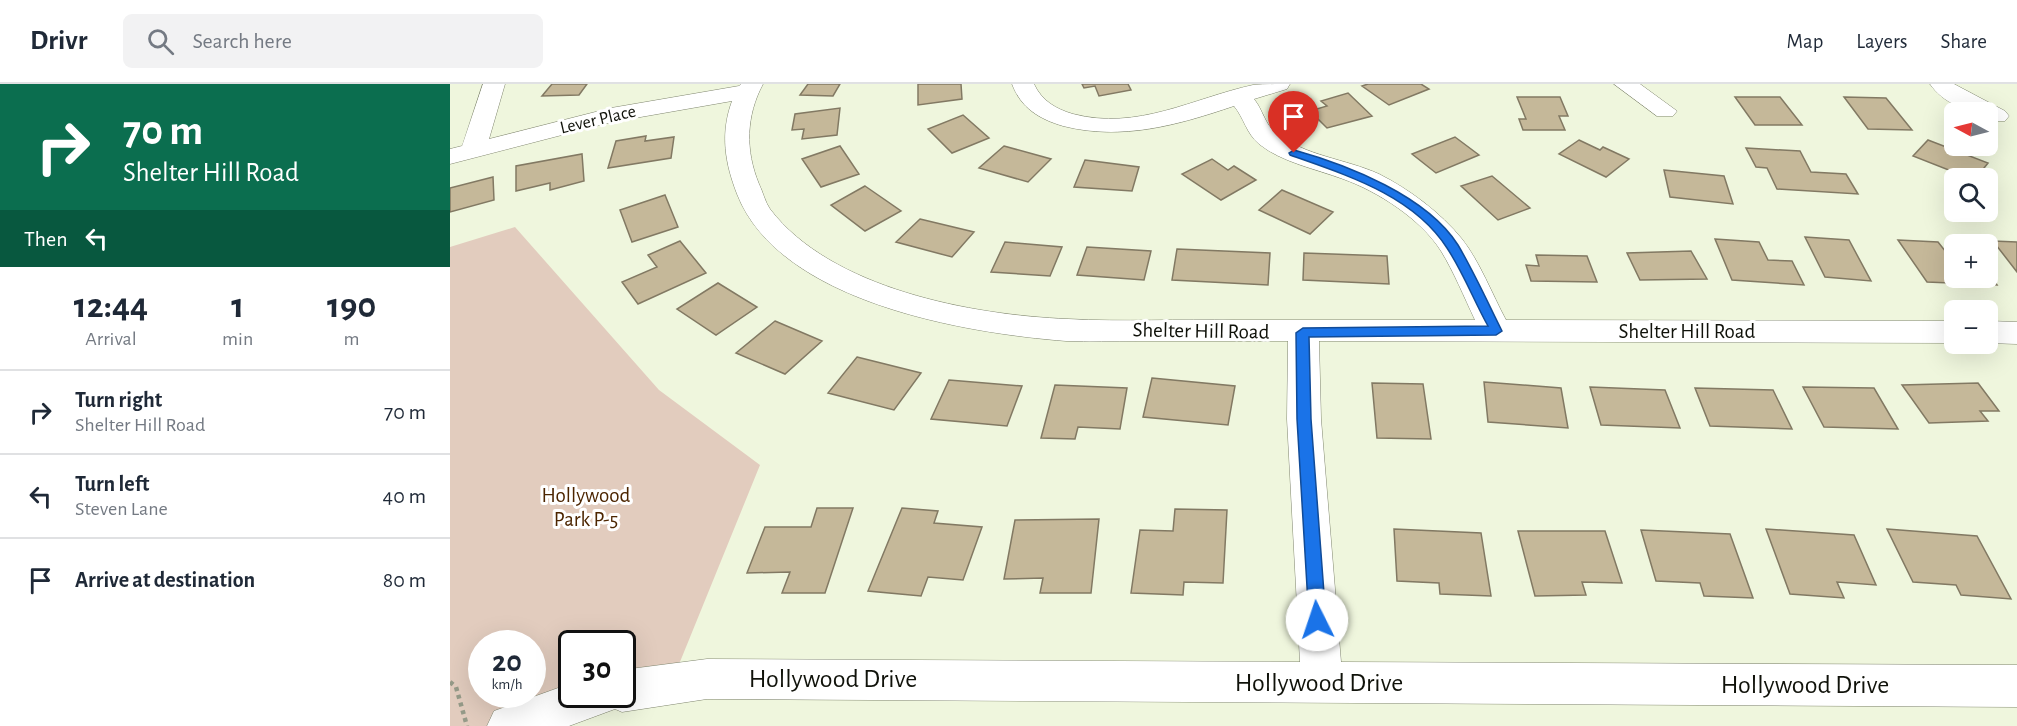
<!DOCTYPE html>
<meta charset="utf-8">
<style>
body{margin:0;font-family:"Alegreya Sans",sans-serif;background:#f2f2f3;color:#1f2937;height:100vh;display:flex;flex-direction:column;font-size:22px;white-space:nowrap}
*{box-sizing:border-box;margin:0}
p{font-size:20px;color:#747a83}
.icon{flex:none;width:33px;height:33px;fill:none;stroke:currentColor;stroke-width:2;stroke-linecap:round;stroke-linejoin:round}
.map{position:relative;flex:1;overflow:hidden}
.side{display:flex;flex-direction:column;background:#fff;width:450px}
.side>*{flex:none}
.banner{background:#0b6e4f;color:#fff;overflow:hidden}
.needle{width:39px;rotate:277deg}
.buttons{position:absolute;left:1494px;top:18px;display:grid;gap:12px}
.buttons a{display:grid;place-items:center;width:54px;height:54px;border-radius:9px;background:#fff;box-shadow:0 6px 24px #0002;font-size:30px}
.speed{position:absolute;left:18px;top:546px;display:flex;gap:12px;font-size:30px;font-weight:700;text-align:center}
.speed>*{display:grid;place-content:center;width:78px;height:78px;border-radius:50%;background:#fff;box-shadow:0 6px 24px #0002;line-height:1}
.speed small{font-size:15px;font-weight:400}
.speed .limit{border:3px solid #111;border-radius:9px;background:#fff;color:#111}
.pin{position:absolute;display:grid;place-items:center;width:51px;height:51px;color:#fff;margin:-62px -26px;border-radius:50% 50% 50% 0;rotate:-45deg;box-shadow:0 0 6px #0007}
.pin .icon{rotate:45deg}
.me{position:absolute;width:66px;margin:-33px;rotate:356deg;stroke-linejoin:round;filter:drop-shadow(0 0 4px #0008)}
.turn{display:flex;align-items:center;gap:21px;height:126px;padding:0 24px;font-size:27px}
.turn .icon{width:78px;height:78px;stroke-width:2.5}
.turn b{display:block;font-size:42px;line-height:51px}
.then{display:flex;align-items:center;height:57px;padding:0 24px;background:#0003;gap:12px;font-size:22px}
.eta{display:flex;justify-content:space-evenly;align-items:center;height:102px;text-align:center}
.eta b{font-size:36px;font-weight:700;line-height:42px}
ul{padding:0;list-style:none}
li{display:flex;align-items:center;gap:18px;height:84px;padding:0 24px;border-top:2px solid #e0e1e3}
li div{flex:1}
li b{display:block;font-size:22px}
li em{font-style:normal}
header{display:flex;align-items:center;gap:36px;box-sizing:border-box;height:84px;padding:0 30px;background:#fff;border-bottom:2px solid #e0e1e3}
header strong{font-size:28px}
nav{display:flex;gap:33px;margin-inline-start:auto;font-size:21px}
.search{width:420px;height:54px;background:#f2f2f3;display:flex;align-items:center;gap:15px;box-sizing:border-box;padding:0 21px;border-radius:9px;color:#747a83;font-size:22px}
main{display:flex;flex:1;min-height:0}
.map>svg:first-child{display:block}
.green{fill:#e2ccbe;fill-rule:evenodd}
.building{fill:#c5b899;stroke:#827963;stroke-width:1.5}
.lines{fill:none;stroke-linecap:round;stroke-linejoin:round}
.minor-casing{stroke:#80866f;stroke-width:1}
.path{stroke:#959a88;stroke-width:4.5;stroke-dasharray:4 4;stroke-linecap:butt}
.minor{fill:#fff;fill-rule:evenodd}
.route{fill:#1a73e8;stroke:#114b97;stroke-width:1.5}
.labels{text-anchor:middle;dominant-baseline:central;stroke-width:6;stroke-linejoin:round;paint-order:stroke}
.far-street-label{font-size:18px;fill:#10120a;stroke:#fff}
.street-label{font-size:21px;fill:#10120a;stroke:#fff}
.park-label{font-size:21px;fill:#4c2500;stroke:#fff}
.near-street-label{font-size:26px;fill:#10120a;stroke:#fff}
</style>
<header>
<strong>Drivr</strong>
<div class="search"><svg class="icon" aria-label="search" viewBox="0 0 24 24"><circle cx="10" cy="10" r="6"/><path d="M15 15l6 6"/></svg>Search here</div>
<nav><a>Map</a><a>Layers</a><a>Share</a></nav>
</header>
<main>
<section class="side">
<div class="banner">
<div class="turn"><svg class="icon" aria-label="right" viewBox="0 0 24 24"><path d="M7 20v-9h11M14 6l5 5-5 5"/></svg><div><b>70 m</b>Shelter Hill Road</div></div>
<div class="then">Then<svg class="icon" aria-label="left" viewBox="0 0 24 24"><path d="M17 20v-9H6M10 6l-5 5 5 5"/></svg></div>
</div>
<div class="eta">
<div><b>12:44</b><p>Arrival</p></div>
<div><b>1</b><p>min</p></div>
<div><b>190</b><p>m</p></div>
</div>
<ul>
<li><svg class="icon" aria-label="right" viewBox="0 0 24 24"><path d="M7 20v-9h11M14 6l5 5-5 5"/></svg><div><b>Turn right</b><p>Shelter Hill Road</p></div><em>70 m</em></li>
<li><svg class="icon" aria-label="left" viewBox="0 0 24 24"><path d="M17 20v-9H6M10 6l-5 5 5 5"/></svg><div><b>Turn left</b><p>Steven Lane</p></div><em>40 m</em></li>
<li><svg class="icon" aria-label="arrive" viewBox="0 0 24 24"><path d="M6 21V4h12l-3 4 3 4H6"/></svg><div><b>Arrive at destination</b></div><em>80 m</em></li>
</ul>
</section>
<div class="map">
<svg width="1567" height="642" viewBox="0 0 1567 642">
<rect width="100%" height="100%" fill="#eff6dd"/>
<path class="green" d="M65,143L209,306L310,381L221,600L173,607L172,560H122V610L67,642H0V163ZM32,560H82V610H32Z"/>
<path class="building" d="M102,0H137L129,11L92,12Z
M358,0H390L383,12L350,11Z
M468,0H511L512,15L468,21Z
M632,0H678L681,6L649,12L645,2L634,4Z
M918,0H971L979,5L939,21L912,2Z
M898,9L922,32L877,44L860,27L877,22L871,17Z
M1067,13H1110L1118,32H1109L1115,46H1073L1069,35H1076Z
M1285,13H1330L1352,41H1305Z
M1394,13L1436,14L1462,46L1418,45Z
M390,24L387,51L352,55L354,45L342,46L345,30Z
M513,31L539,54L502,69L478,45Z
M196,52L195,57L224,53L221,74L158,84L166,57Z
M1005,53L1029,71L986,89L962,70Z
M1129,56L1150,66L1153,63L1179,75L1156,93L1109,70Z
M1478,56L1538,79L1526,94H1519L1463,72Z
M390,62L409,90L371,103L352,75Z
M554,62L601,75L578,98L529,84Z
M1296,64L1350,67L1361,88L1396,90L1408,110L1327,105L1317,84L1306,83Z
M132,70L134,97L100,106V99L66,107V82Z
M762,75L778,86L784,82L806,96L771,116L732,90Z
M635,76L689,83L682,107L624,103Z
M1214,86L1274,92L1283,120L1220,113Z
M1042,92L1080,124L1048,136L1011,102Z
M43,93L44,116L0,128V104Z
M415,102L451,127L415,147L381,121Z
M832,106L883,128L860,150L809,126Z
M215,111L228,143L182,158L170,126Z
M470,135L524,148L502,173L446,158Z
M1355,153L1399,156L1421,197L1375,193Z
M1265,155L1309,158L1318,176L1342,177L1354,201L1282,196Z
M1448,156L1488,158L1504,178V194H1538V188L1547,201L1477,198Z
M230,157L256,189L188,220L172,198L207,183L198,171Z
M1543,157L1567,158V188Z
M555,158L612,163L600,192L541,188Z
M637,163L701,167L694,196L627,191Z
M727,165L820,169L818,201L722,196Z
M1241,167L1257,195L1190,196L1177,169Z
M854,169L937,172L939,200L853,196Z
M1086,171L1137,172L1147,198L1081,197L1076,181L1089,182Z
M268,199L307,223L266,251L227,225Z
M325,237L372,257L335,290L286,269Z
M407,273L471,289L444,326L378,309Z
M702,294L785,302L778,341L693,333Z
M499,296L572,302L557,342L481,335Z
M1034,298L1111,304L1118,344L1038,338Z
M922,299L973,300L981,355L927,354Z
M1528,299L1549,327H1530L1538,337L1479,339L1452,301Z
M605,301L677,304L670,345L628,343L625,355L591,354Z
M1140,303L1215,306L1230,344L1151,341Z
M1353,303L1424,304L1448,345L1374,343Z
M1245,304L1323,306L1342,345L1260,342Z
M367,424H403L375,509H332L340,488L297,489L315,443H361Z
M452,424L488,427L484,439L532,443L513,496L478,493L471,512L418,507Z
M725,425L777,426L773,499L734,498L733,511L681,509L690,446L723,447Z
M649,435L641,509H590L593,494L554,495L565,436Z
M944,445L1031,449L1041,512L990,510L989,499L947,497Z
M1316,445L1404,451L1426,501L1387,498L1394,514L1340,510Z
M1437,445L1527,452L1561,515L1511,511L1506,501L1463,498Z
M1191,446L1280,450L1303,514L1254,512L1250,499L1206,497Z
M1068,447H1155L1172,499L1132,498L1136,511L1085,512Z"/>
<g class="lines">
<defs>
<path id="minor" d="M33,0H55L39,55L161,24L289,2L291,0H313C296,32 295,66 309,100C313,108 315,118 320,125C381,205 522,231 618,235C673,238 730,235 785,236C865,236 945,236 1025,236C1014,213 1004,188 991,167C971,135 927,107 893,95C866,85 831,78 809,60C796,49 794,34 784,22C728,41 672,57 613,42C589,35 571,24 562,0H584C592,17 606,25 623,30C688,47 743,14 803,1C815,0 829,0 840,0L837,5L804,15C813,26 815,41 826,49C855,72 896,75 929,90C959,105 991,129 1012,155C1030,178 1042,210 1056,236L1504,237V259L869,257L871,335L891,578L1567,581V623L257,615L172,628L165,625L119,642H37L44,627L122,599V610H172V586L257,575L850,578L837,335L838,257C788,257 738,257 688,257C664,257 639,258 616,257C514,249 329,218 287,110C275,79 270,50 282,17L162,38L0,80V65L12,62Z
M1164,0H1190L1227,27L1223,32H1207Z
M1480,0H1504L1555,27L1559,32L1555,37H1539L1538,28C1516,28 1493,19 1480,0Z
M1538,237L1567,238V260L1538,259Z"/>
</defs>
<use href="#minor" class="minor-casing"/>
<path class="path" d="M0,598L6,603L17,642"/>
<use href="#minor" class="minor"/>
</g>
<path class="route" d="M844,66C898,81 977,112 1008,161C1024,188 1038,219 1052,247L1046,251L859,253L861,335L876,536L873,542L867,544L862,542L859,536L847,335L846,249L853,244L1038,242C1024,217 1013,188 997,164C963,111 896,91 840,71L839,69Z"/>
<g class="labels">
<g class="far-street-label">
<text transform="translate(148 36) rotate(-13)">Lever Place</text>
</g>
<g class="street-label">
<text transform="translate(751 247) rotate(1)">Shelter Hill Road</text>
<text x="1237" y="247">Shelter Hill Road</text>
</g>
<g class="park-label">
<text x="136" y="411">Hollywood<tspan x="136" dy="24">Park P-5</tspan></text>
</g>
<g class="near-street-label">
<text x="383" y="595">Hollywood Drive</text>
<text x="869" y="599">Hollywood Drive</text>
<text x="1355" y="601">Hollywood Drive</text>
</g>
</g>
</svg>
<div class="buttons">
<a><svg class="needle" viewBox="-14 -14 28 28"><path d="M0-13l5 13h-10z" fill="#e53935"/><path d="M0 13l5-13h-10z" fill="#747a83"/></svg></a>
<a><svg class="icon" aria-label="search" viewBox="0 0 24 24"><circle cx="10" cy="10" r="6"/><path d="M15 15l6 6"/></svg></a>
<a>+</a>
<a>−</a>
</div>
<div class="speed"><div>20<small>km/h</small></div><div class="limit">30</div></div>
<div class="pin" style="left:844px;top:69px;background:#d93025"><svg class="icon" aria-label="arrive" viewBox="0 0 24 24"><path d="M6 21V4h12l-3 4 3 4H6"/></svg></div>
<svg class="me" style="left:867px;top:536px" viewBox="-20 -20 40 40"><circle r="19" fill="#fff"/><path d="M0-13L10 11 0 6-10 11z" fill="#1a73e8"/></svg>
</div>
</main>
